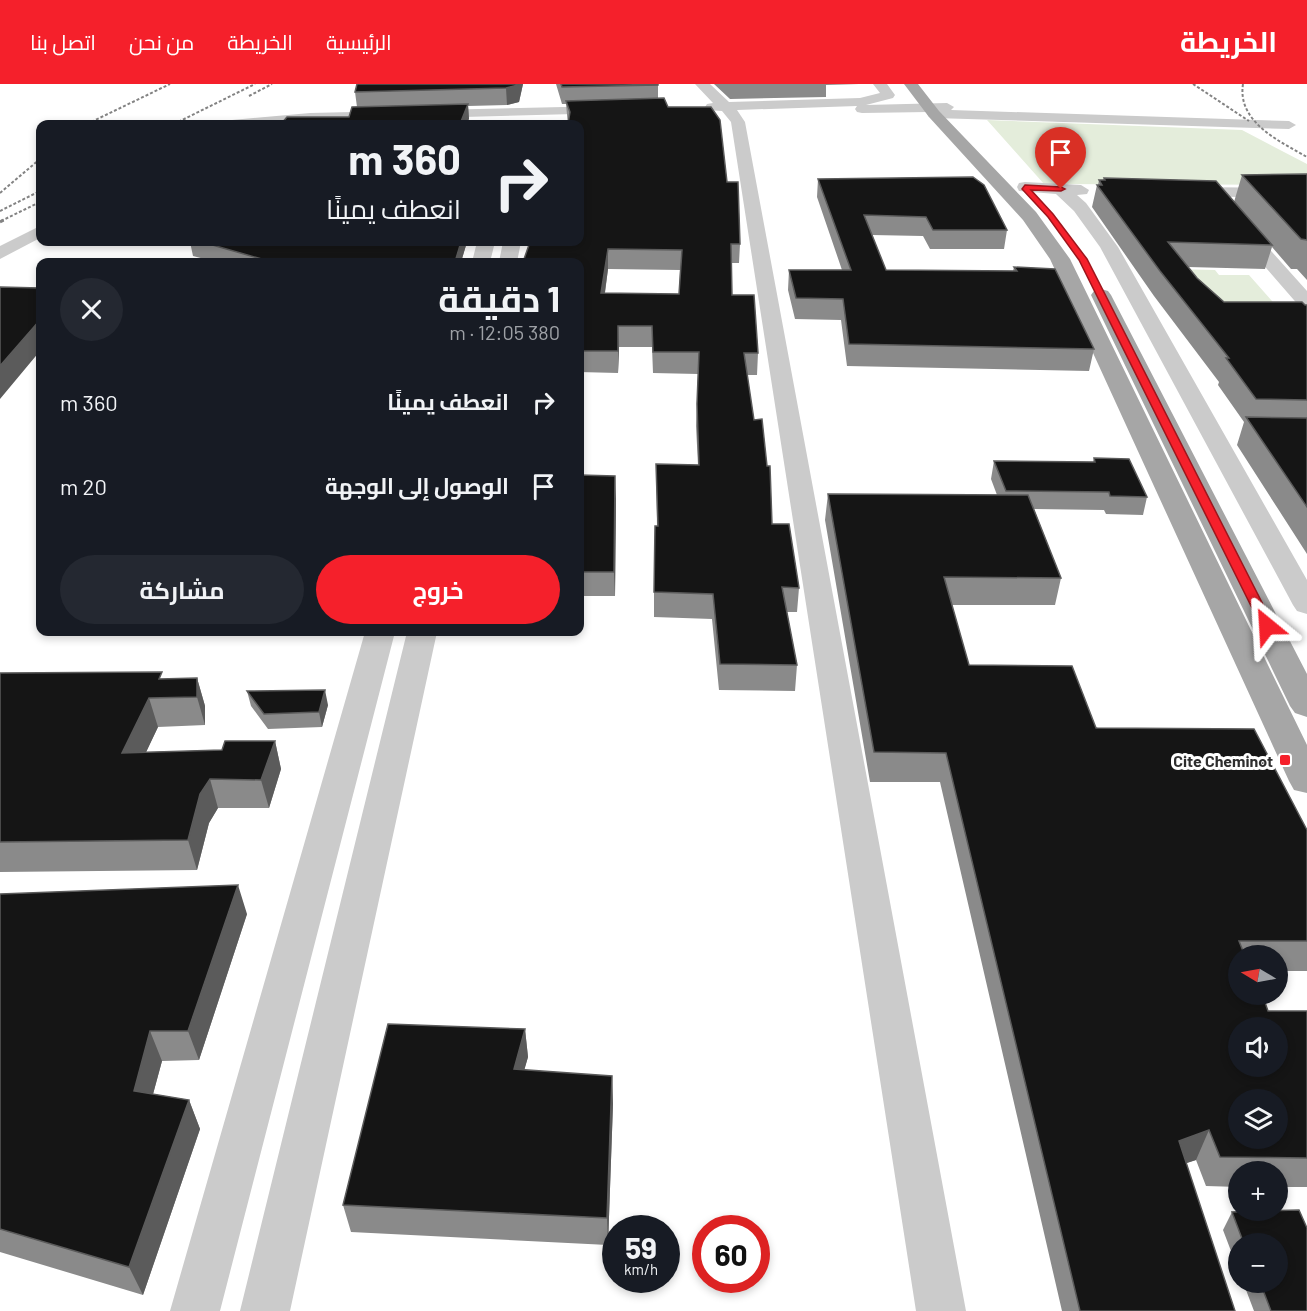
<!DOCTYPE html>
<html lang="ar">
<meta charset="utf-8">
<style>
body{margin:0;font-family:Barlow,Cairo,sans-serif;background:#242831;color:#f1f3f6;direction:rtl;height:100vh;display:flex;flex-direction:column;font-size:22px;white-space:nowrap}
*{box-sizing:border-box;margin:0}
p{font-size:20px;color:#9ea1a6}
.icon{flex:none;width:33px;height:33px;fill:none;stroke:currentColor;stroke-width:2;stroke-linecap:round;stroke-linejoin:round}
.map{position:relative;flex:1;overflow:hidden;direction:ltr}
.sheet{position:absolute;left:36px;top:174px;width:548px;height:378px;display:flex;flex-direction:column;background:#171b24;border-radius:12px;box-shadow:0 3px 9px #0003;direction:rtl}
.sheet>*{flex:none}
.top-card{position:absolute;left:36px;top:36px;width:548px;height:126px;border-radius:12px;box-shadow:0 3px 9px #0003;direction:rtl;background:#171b24;color:#f1f3f6;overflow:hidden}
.needle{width:39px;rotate:280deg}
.controls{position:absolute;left:1228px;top:861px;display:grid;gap:12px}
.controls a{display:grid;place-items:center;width:60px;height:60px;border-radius:50%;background:#171b24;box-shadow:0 3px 9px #0003;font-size:30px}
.speed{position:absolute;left:602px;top:1131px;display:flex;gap:12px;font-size:30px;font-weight:700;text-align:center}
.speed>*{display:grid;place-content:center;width:78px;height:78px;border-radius:50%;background:#171b24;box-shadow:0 3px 9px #0003;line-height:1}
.speed small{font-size:15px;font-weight:400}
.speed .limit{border:9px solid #d22;background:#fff;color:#111}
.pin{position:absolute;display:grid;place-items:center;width:51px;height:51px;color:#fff;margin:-62px -26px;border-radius:50% 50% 50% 0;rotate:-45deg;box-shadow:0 0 6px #0007}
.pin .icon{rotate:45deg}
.me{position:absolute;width:66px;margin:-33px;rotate:333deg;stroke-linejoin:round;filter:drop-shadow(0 0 4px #0008)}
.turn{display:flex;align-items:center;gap:21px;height:126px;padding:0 24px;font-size:27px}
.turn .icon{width:78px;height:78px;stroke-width:2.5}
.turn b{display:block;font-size:42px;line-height:51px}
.round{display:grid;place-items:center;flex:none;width:63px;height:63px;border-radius:32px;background:#242831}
.head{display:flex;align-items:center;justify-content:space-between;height:102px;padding:0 24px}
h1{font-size:36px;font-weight:700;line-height:45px}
.cta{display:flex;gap:12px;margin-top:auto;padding:12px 24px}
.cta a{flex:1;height:69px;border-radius:36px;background:#f5202b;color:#fff;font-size:24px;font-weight:700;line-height:69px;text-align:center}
.cta a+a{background:#242831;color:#f1f3f6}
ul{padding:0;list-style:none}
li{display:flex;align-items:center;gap:18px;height:84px;padding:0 24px}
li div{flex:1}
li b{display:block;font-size:22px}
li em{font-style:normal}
header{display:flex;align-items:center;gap:36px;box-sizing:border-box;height:84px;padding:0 30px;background:#f5202b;color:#fff}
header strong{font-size:28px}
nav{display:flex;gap:33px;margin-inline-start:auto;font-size:21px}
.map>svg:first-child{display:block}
.green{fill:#e4eddb}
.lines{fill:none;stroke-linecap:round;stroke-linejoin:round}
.minor{fill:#cbcbcb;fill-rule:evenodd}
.primary{fill:#a6a6a6;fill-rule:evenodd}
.rail-far1{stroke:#838383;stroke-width:2;stroke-dasharray:3 2;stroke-linecap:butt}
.rail{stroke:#838383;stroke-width:3;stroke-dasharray:4 3;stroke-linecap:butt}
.wall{fill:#8a8a8a;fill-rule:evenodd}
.shaded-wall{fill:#5b5b5b}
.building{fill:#151515;stroke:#5b5b5b;stroke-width:1.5;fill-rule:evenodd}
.route{fill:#f5202b;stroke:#9f151c;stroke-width:1.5}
.poi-dot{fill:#f5202b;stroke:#fff;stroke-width:2}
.labels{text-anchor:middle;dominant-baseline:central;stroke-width:6;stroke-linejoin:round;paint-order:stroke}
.poi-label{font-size:16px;font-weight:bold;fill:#2e2e2e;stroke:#fff;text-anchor:end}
</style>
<header>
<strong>الخريطة</strong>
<nav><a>الرئيسية</a><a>الخريطة</a><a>من نحن</a><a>اتصل بنا</a></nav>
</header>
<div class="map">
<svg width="1307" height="1227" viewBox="0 0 1307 1227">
<rect width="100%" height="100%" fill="#fff"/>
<path class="green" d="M987,36L1242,46L1307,80V101L1044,100Z
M1169,185L1215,186L1219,191H1249L1287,234L1261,241Z"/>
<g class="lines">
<path class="minor" d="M695,0H710L729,18L860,14L880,9L873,0H887L895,11L893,14L866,21L947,19L954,23L951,26L1289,37L1296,41L1289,45L934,34L929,33L927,30L928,28L862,29L857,28L855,25L857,22L737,26L745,38L966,1227H916L731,38L722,27L707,26L705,23L707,20L713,19Z
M608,22L615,26L613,29L310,37L275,40H225L232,36L310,29Z
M1025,98L1081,101L1089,106L1087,110L1077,111L1086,119L1118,163L1307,496V530L1297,527L1293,521L1100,163L1074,127L1056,110L1019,107L1017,103L1019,99Z
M1185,103L1307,104V114L1179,112L1177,108Z
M1240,138L1246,139L1307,207V225L1300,223L1234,147L1231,143L1234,139Z
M40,142V154L0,175V162Z
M477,158H495L490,178H472Z
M503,158H521L517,178H499Z
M365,548H395L220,1227H170Z
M407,548H437L290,1227H240Z"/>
<path class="primary" d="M904,0H918L939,27L1036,128L1070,175L1307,661V709L1294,706L1289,697L1050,175L1023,136L929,33Z
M1101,205L1108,207L1111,211L1307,590V633L1295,629L1290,622L1091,211L1094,207Z"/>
<path class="rail-far1" d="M1193,0L1249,37
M1243,0C1237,38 1279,57 1307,73
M249,12L272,0
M87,40L170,0
M174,40L255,0
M0,109L40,75
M0,127L40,107
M1,137L40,118"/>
<path class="rail" d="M0,138L4,136"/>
</g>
<path class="wall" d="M523,0L519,18L507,21L468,22L469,35L349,33L357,23L355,8Z
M556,0H658V14L668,23L727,98L740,160L739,179H731L732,211L758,269L757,291H747L754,336L772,440L799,504L797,528H787L797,581L795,607L719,606L712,535L654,533V508L657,442L656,380L698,381L696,342L698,290L653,289L652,263H619L618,289L579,288V158L566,20H562ZM608,185L680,186L679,210L605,209Z
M714,0H859L826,1V13L730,15Z
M1307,90V196L1297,185H1291L1272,163L1265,185L1188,183L1197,194L1224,218L1307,221V470L1237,361L1244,338L1218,301L1219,298L1154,212L1092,123L1097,101H1098L1099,96H1103L1104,94L1234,118L1242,91Z
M818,95L1007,146L1004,165H930L923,152L872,151L886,186L1013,187L1014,183L1094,265L1089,287L847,282L841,236L795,235L788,206L789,186H842L817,113Z
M190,158H467L461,178H216L193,172Z
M1094,374L1147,413L1143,431L1106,430L1104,426L1034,425L1061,494L1055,521H952L969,581L1307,746V887H1278V872H1239L1268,927H1307V1103H1278V1088H1239V1103L1206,1102L1196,1076L1186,1079L1235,1227H1062L940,698H870L825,436L828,410L997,411L991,395L994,377L1093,378Z
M579,391L616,415L615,512H579Z
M516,548H546V549Z
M0,589L164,595L197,594L205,622V641L158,643L146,668L222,666L275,657L281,685L269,724H218L209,739L197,786L0,788Z
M247,607L328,621L322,643L268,645L251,622Z
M0,810L247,830L199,976L162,977L153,1010L189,1016L200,1045L143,1211L0,1168Z
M525,945L528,973L524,986L612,992L613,1020L608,1161L351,1148L343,1121Z
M1299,1126L1307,1144V1227H1254L1243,1198H1278V1160H1239V1188L1223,1146L1232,1128Z"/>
<path class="shaded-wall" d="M518,0H523L519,18L507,21L506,4Z
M468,20L469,35L467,40H460Z
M461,158H467L461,178H455Z
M608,165V185L602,229L601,209Z
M40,236V267L0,315V282Z
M618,242L619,263L618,289Z
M583,336L584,358L579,383V356Z
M615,392L616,415L615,512L614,488Z
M197,594L205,622V641L197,613Z
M325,606L328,621L322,643L319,628Z
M149,614L158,643L132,698L122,669Z
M275,657L281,685L269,724L261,696Z
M210,695L218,724L209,739L197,786L188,756L200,710Z
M238,801L247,830L199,976L188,947Z
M525,945L528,973L517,1012L514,985Z
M150,947L162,977L146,1036L134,1007Z
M612,992L613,1020L608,1161L607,1134Z
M189,1016L200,1045L143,1211L129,1183Z
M1209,1046L1196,1076L1166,1086L1179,1057Z"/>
<path class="building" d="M357,0H518V1L506,4L355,8Z
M561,0H658V1L562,3Z
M664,14L668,23H711L720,36L727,98H738L740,160H731L732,211H754L758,269H744L754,336L762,335L767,382H770L772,440H789L799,504L782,503L797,581L720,580L713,510L654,508L655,442H658L656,380L699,381L697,320L699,268H653L652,242H618V267H579V178H523L530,158H579V40H568L570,28L566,17ZM608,165L682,166L679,210L601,209Z
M468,20L460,40H281L287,33H349L352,23Z
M245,37L272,40H238Z
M1307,90V156L1301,155L1242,91Z
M973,93L984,101L1007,146H933L926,133L864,131L886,186L1017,187L1014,183L1055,185L1094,265L849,260L843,215L796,214L789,186H851L818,95Z
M1104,94L1216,97L1272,161L1168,158L1197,194L1224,218H1302L1305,221H1307V316L1256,315L1226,274H1229L1160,187L1097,101H1102L1099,96H1105Z
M202,158H461L455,178H272Z
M0,203L40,204V236L0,282Z
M1246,333L1307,334V423Z
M579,336H583L579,356Z
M1094,374L1129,375L1147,413L1110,412L1109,408L1006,407L994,377L1095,378Z
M579,391L615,392L614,488H579Z
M828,410L1028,411L1061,494L944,493L969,581L1072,582L1096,644L1254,645L1307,746V857H1239L1245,872H1239V910H1262L1268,927H1307V1074L1220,1073L1209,1046L1179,1057L1235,1227H1080L946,669L874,668ZM1239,944H1278V982H1239ZM1239,1016H1278V1054H1239Z
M162,588L159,595L197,594V613L149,614L122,669L222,666L225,657H275L261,696L210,695L200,710L188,756L0,758V589Z
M325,606L319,628L264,630L247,607Z
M238,801L188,947H150L134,1007L189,1016L129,1183L0,1145V810Z
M388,940L525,945L514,985L612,992L607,1134L343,1121Z
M1299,1126L1307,1144V1227H1271L1260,1198H1278V1160H1244L1232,1128Z"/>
<path class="route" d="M1025,101L1061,103L1065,105L1061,107L1031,106L1053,130L1087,175L1274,542L1272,545L1267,546L1261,542L1079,176L1048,133L1022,105Z"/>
<rect class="poi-dot" x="1279" y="670" width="12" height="12" rx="3"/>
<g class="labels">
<g class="poi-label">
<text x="1273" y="676">Cite Cheminot</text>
</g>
</g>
</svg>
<div class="controls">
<a><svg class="needle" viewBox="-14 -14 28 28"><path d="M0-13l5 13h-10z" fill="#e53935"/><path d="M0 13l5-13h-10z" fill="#9ea1a6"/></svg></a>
<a><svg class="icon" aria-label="sound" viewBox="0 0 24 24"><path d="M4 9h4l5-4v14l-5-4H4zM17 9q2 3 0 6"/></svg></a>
<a><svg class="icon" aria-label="layers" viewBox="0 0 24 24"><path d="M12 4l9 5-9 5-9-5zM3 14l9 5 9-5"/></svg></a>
<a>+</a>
<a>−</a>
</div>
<div class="speed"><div>59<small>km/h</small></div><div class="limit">60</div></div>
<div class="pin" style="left:1061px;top:105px;background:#d93025"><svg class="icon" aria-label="arrive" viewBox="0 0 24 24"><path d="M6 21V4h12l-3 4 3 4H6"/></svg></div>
<svg class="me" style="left:1267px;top:542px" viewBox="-20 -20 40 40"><path d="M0-17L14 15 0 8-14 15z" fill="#f5202b" stroke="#fff" stroke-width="4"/></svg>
<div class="top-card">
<div class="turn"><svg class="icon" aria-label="right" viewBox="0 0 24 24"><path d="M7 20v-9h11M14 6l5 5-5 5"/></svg><div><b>360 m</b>انعطف يمينًا</div></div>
</div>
<section class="sheet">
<div class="head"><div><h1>1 دقيقة</h1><p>380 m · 12:05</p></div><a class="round"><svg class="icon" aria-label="close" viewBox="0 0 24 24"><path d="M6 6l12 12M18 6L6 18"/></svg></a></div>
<ul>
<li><svg class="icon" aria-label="right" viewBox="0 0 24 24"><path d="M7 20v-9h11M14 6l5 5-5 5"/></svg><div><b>انعطف يمينًا</b></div><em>360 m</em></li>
<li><svg class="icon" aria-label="arrive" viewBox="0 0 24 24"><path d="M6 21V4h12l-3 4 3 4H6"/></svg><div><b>الوصول إلى الوجهة</b></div><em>20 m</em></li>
</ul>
<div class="cta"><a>خروج</a><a>مشاركة</a></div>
</section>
</div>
